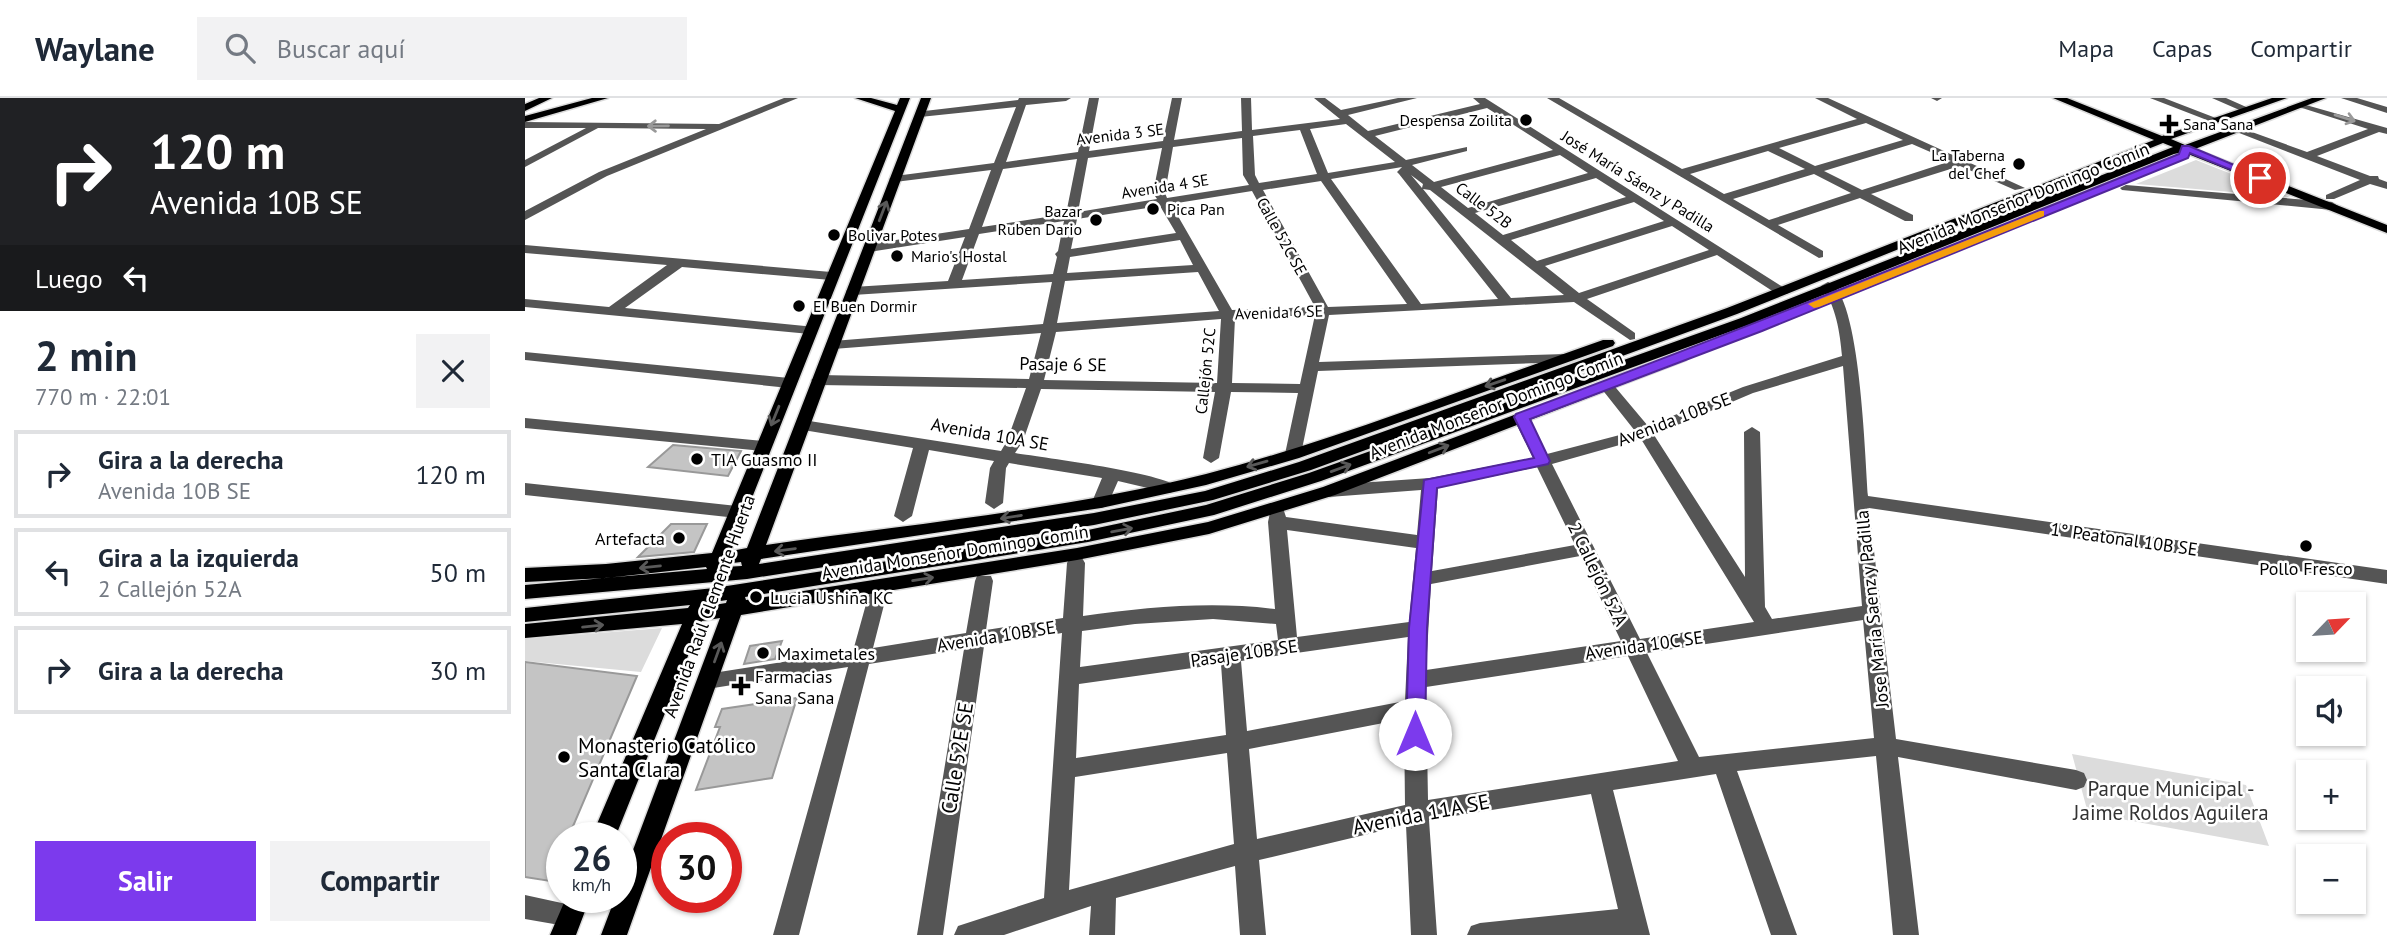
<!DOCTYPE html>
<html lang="es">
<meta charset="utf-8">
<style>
body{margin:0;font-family:"PT Sans",sans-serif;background:#f2f2f3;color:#1f2937;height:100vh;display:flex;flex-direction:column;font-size:26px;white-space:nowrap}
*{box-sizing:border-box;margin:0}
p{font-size:23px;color:#747a83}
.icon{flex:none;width:38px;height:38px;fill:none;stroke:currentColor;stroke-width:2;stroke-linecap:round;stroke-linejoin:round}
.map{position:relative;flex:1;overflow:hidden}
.side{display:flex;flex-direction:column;background:#fff;width:525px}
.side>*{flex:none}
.hud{background:#202124;color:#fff;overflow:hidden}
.needle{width:46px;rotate:65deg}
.tools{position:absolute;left:1771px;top:494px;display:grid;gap:14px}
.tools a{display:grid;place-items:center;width:70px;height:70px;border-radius:0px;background:#fff;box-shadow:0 2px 5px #0004;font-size:35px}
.speed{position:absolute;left:21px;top:724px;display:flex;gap:14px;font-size:35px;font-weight:700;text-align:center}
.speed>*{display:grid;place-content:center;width:91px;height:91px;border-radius:50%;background:#fff;box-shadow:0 2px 5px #0004;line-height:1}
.speed small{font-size:18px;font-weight:400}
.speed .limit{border:10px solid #d22;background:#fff;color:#111}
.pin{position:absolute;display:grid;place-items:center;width:60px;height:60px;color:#fff;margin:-30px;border:4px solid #fff;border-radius:50%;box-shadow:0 2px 7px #0007}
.me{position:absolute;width:77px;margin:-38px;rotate:0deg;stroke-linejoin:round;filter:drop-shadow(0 0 5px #0008)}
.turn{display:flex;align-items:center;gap:24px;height:147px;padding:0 35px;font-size:32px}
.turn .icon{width:91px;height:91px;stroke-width:2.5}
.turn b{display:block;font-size:49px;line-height:60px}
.then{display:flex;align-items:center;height:66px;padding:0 35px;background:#0003;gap:14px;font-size:26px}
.round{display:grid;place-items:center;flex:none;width:74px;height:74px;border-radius:0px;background:#f2f2f3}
.overview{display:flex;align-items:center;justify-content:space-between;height:119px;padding:0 35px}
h1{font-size:42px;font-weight:800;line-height:52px}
.cta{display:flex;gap:14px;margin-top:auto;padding:14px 35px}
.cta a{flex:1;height:80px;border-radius:0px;background:#7c3aed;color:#fff;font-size:28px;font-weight:800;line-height:80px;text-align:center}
.cta a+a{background:#f2f2f3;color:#1f2937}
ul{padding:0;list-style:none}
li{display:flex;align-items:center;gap:21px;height:88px;margin:0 14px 10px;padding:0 21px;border:4px solid #e0e1e3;border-radius:0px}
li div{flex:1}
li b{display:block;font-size:26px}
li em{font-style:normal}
header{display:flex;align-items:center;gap:42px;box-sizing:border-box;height:98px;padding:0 35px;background:#fff;border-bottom:2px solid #e0e1e3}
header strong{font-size:33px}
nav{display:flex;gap:38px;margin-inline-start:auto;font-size:24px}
.search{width:490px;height:63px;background:#f2f2f3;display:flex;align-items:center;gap:18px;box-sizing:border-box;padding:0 24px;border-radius:0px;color:#747a83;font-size:26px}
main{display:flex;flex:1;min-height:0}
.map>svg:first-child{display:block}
.green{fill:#dcdcdc}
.building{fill:#c4c4c4;stroke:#999;stroke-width:2}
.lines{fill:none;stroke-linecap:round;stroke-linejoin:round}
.major-casing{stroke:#dbdbdb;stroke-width:3}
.minor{fill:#555;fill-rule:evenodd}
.major{fill:#000;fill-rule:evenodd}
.oneway{stroke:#999}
.oneway2{stroke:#595959}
.route{fill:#7c3aed;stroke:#51269a;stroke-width:2}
.slow{fill:#f59e0b}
.poi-dot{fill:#000;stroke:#fff;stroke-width:2.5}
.labels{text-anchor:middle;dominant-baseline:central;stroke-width:5;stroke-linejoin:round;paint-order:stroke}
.far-poi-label{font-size:16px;fill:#000;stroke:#fff;text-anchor:start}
.far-street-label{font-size:16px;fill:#000;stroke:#fff}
.street-label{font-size:18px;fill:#000;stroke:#fff}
.poi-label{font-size:18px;fill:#000;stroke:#fff;text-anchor:start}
.near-poi-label{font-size:21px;fill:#000;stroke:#fff;text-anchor:start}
.near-street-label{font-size:21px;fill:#000;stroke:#fff}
.near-park-label{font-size:21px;fill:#333;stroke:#fff}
</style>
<header>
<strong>Waylane</strong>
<div class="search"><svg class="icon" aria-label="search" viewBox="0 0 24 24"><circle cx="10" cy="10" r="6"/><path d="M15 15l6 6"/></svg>Buscar aquí</div>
<nav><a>Mapa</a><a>Capas</a><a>Compartir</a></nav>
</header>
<main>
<section class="side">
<div class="hud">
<div class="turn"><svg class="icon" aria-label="right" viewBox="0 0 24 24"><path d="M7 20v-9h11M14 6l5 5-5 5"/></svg><div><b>120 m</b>Avenida 10B SE</div></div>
<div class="then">Luego<svg class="icon" aria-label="left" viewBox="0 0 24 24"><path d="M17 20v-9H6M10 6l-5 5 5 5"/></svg></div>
</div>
<div class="overview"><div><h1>2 min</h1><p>770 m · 22:01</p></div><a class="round"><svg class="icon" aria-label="close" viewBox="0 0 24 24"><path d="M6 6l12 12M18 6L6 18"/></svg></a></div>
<ul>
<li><svg class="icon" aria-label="right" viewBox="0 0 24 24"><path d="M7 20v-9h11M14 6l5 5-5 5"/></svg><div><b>Gira a la derecha</b><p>Avenida 10B SE</p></div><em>120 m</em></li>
<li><svg class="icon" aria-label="left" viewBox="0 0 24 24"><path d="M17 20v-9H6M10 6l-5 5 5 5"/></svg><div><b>Gira a la izquierda</b><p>2 Callejón 52A</p></div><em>50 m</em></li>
<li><svg class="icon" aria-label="right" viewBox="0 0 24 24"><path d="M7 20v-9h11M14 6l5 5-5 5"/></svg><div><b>Gira a la derecha</b></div><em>30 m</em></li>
</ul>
<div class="cta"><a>Salir</a><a>Compartir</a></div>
</section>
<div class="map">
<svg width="1862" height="837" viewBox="0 0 1862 837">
<rect width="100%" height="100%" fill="#fff"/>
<path class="green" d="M1671,62L1765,99L1611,86Z
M137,530L116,574L0,563V541Z
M1547,656L1721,687L1744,748L1563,715Z"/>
<path class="building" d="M148,347L216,353L203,378L123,369Z
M146,426H182L169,454L113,459Z
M257,543L250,561L219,566L225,548Z
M0,564L112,578L43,740H37V755L25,783L0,779Z
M272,600L247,680L171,692L195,629H190L197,611Z"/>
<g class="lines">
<defs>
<path id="major" d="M14,0H27L0,13V6Z
M67,0H83L0,24V18Z
M330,0H346L372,7L375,0H385L206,453L222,450L396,0H406L241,447C386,426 538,412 681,376C815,341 947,288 1078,242H1088L1090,245L1088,248L774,360L681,387L576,410L236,461L234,466L569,415L680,393L774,364L1202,210L1629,42L1528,0H1542L1637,38L1747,0H1762L1646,41L1660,47L1787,0H1801L1670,51L1862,127V135L1658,54L1649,56L1226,226L796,383L689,417L563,444L220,499L221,502L552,450L683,424L798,389L1151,256H1161L1163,259L1161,262L810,397L684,436L552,462L216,517L102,837H76L90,800H96V784L195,520L177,523L90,740H66L157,526L0,540V526L163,510L165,507L0,524V510L189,490L563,432L681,407L784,375L1216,220L1648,49L1638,45L1212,216L786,372L688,402L569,427L222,481L0,501V487L182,471L181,469L81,480L0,484V470L81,466L187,455L370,13ZM216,464L217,468L199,469L200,466ZM202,502L201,505L183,508L182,505Z
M41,800H65L51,837H25Z"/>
</defs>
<use href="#major" class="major-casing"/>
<path class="minor" d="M259,0H273L82,78L0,122V113L74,74L181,31L73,30L0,69V62L61,30H0V24L194,26Z
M494,0H546L541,3L501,7L481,64L553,54L564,0H574L564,53L638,43L647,0H657L649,42L717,33L716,0H726L727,32L815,21L789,0H800L816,12L873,0H892L823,17L843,33L955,6L948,0H960L1264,193L1262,196H1252L1192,157L1062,201L1110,235V241L1105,242L1049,204L804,217L794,264L1041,256L1048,260L1041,264L793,273L776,356L768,361L760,356L773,295L706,294L694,360L686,365L678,360L690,294L516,291L498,343L490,355C516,359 641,375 652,389L650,393L644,395L593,383L582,408L576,410L567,404L577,380L484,365L481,370L478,405L469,411L460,405L465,370L469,363L404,352L387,418L378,424L369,418L388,350L278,332L270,327L278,322L476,353L482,343L501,290L294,287L286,282L294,277L504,281L516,235L308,251L301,247L308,243L518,226L527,184L328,197L321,193L328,189L423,183L440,139L344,154L338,150L344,146L444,131L466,72L370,84L364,81L370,78L469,65L491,9L395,19L391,18V14L493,2ZM962,10L1028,52L909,84L887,67L942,53V49L881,62L850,38ZM821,26L870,64L803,75L785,31ZM775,32L792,76L734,85L730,77L728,38ZM717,40L718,77L724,87L642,100L640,95L648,49ZM637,50L628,95L632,101L553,114L563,60ZM1035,57L1063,75L943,110L916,89ZM552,61L541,116L457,129L478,71ZM877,69L872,74L874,76L973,201L896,206L806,81ZM886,77L898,86L897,90ZM1071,80L1101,99L978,137L950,115ZM796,83L882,206L803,209L738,92ZM898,91L905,92L1039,197L986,200ZM727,93L790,209L707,212L646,106ZM1109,104L1139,123L1012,163L986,142ZM635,108L651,135L546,151L552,121ZM539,123L533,153L530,156L532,159L528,176L437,182L454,136ZM1147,128L1184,152L1054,195L1020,168ZM655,142L668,167L542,175L545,159ZM673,174L694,213L532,225L540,183ZM790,217L775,286L707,285L710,220ZM696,221L692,285L519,282L531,234Z
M1022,0H1034L1157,71L1332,21L1290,0H1303L1500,90L1490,92L1435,68L1346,96L1388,117V123H1380L1335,100L1253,127L1298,153V159L1294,160ZM1341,25L1378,42L1290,68L1254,50ZM1387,46L1426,63L1337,92L1299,73ZM1243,53L1280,71L1199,96L1165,76ZM1289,76L1326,95L1244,122L1208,101Z
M1406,0H1417L1412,3Z
M1625,0H1639L1696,22L1687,24Z
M1687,0H1701L1728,12L1719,14Z
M1816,0H1832L1862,9V15Z
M1774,5L1862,30V36L1854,34L1792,58L1845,78H1853L1854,81L1862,84V91L1845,86L1809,101H1801V97L1835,82L1704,31L1713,29L1782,54L1843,31L1774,9Z
M1601,87L1807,104L1813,108L1807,112L1597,92L1595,90Z
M0,147L306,174L313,178L306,182L157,169L100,210L290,229L292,232L285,236L0,209V201L84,209L142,167L0,155Z
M1303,184C1336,194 1340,363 1343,398L1862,472V486L1344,410L1371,641L1551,672L1559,675L1562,682L1559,689L1551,692L1373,659L1394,837H1368L1351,658L1212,673L1272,837H1246L1191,676L1088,692L1125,837H942L946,828L955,825L1093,811L1066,696L904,722L912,837H886L881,727L734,762L741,837H715L710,768L591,800L590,837H564L566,808L479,837H429L433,828L519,800L537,535L459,548L418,837H392L439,551L344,566L274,837H248L323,569L182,591L175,589L172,583L175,577L328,553L343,499L345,494H359L361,499L348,550L441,535L450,483L452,478H466L468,483L461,532L538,520L542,465L545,460H557L560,465L558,518C622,509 686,503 750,511L743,424L746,410H758L761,419L892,437L896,392L804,399L795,393L804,387L905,380L1008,360L988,319L996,314L1004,319L1022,356L1110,333L1076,290L1073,287L1076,284H1086L1123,328L1218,289L1317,258C1315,235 1311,207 1296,188ZM1318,268L1337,508L1247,521L1240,509L1235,334L1227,329L1219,334L1220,479L1129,337L1228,295ZM1116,341L1229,524L1115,541L1027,366ZM1012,369L1050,447L907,473L913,390ZM762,432L891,450L884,524L772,539ZM1055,458L1096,543L901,572L906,486ZM688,521L751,526L753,542L555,569L557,533L610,526ZM1338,522L1349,640L1174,659L1122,555ZM883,539L880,603L722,633L716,563ZM1103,558L1153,663L903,702L901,589ZM696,566L701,637L551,660L554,586ZM879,621L880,707L732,741L724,651ZM702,655L709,746L544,792L550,679Z
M0,254L264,280L272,285L264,290L0,262Z
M0,320L238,343L246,348L238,353L0,330Z
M0,385L212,408L221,414L212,420L0,397Z
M0,797L55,809L58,817L55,825L46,829L0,821Z"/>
<use href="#major" class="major"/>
</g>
<defs><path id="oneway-shaft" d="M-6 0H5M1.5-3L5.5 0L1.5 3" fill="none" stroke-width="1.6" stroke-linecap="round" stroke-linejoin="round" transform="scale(1.75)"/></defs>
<g class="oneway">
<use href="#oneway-shaft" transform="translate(1820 20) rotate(17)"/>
<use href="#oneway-shaft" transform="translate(133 28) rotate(179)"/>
</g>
<g class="oneway2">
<use href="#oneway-shaft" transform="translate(358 113) rotate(-69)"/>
<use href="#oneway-shaft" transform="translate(970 285) rotate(161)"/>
<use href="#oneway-shaft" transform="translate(250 318) rotate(112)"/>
<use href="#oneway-shaft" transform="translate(914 351) rotate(-21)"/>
<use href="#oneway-shaft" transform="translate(732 366) rotate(164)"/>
<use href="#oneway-shaft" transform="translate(816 370) rotate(-20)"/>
<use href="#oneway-shaft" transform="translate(486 419) rotate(171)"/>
<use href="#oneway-shaft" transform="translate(597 432) rotate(-10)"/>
<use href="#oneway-shaft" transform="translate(260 452) rotate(172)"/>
<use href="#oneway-shaft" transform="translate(125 469) rotate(174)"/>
<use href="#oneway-shaft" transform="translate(398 481) rotate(-9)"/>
<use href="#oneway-shaft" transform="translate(68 528) rotate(-6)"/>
<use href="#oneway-shaft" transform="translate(193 554) rotate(-70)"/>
</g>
<path class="route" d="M1657,48H1664L1740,80L1731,82L1665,55L1663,60L1237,233L1005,321L1025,363L1023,366L912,390L902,530L900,636L897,642L890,644L883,642L881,636L884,530L899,382L1009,360L989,319L991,316C1214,233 1434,145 1654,56Z"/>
<path class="slow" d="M1515,113H1519V118L1294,209L1289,210L1283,206Z"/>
<g class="poi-dot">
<circle cx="1001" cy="22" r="7"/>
<path d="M1640.5 15.5h7v7h7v7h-7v7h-7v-7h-7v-7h7z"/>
<circle cx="1494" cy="66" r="7"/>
<circle cx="628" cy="111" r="7"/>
<circle cx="571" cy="122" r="7"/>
<circle cx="309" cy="137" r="7"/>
<circle cx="372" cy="158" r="7"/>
<circle cx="274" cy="208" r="7"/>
<circle cx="172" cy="361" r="7"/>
<circle cx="154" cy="440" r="7"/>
<circle cx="1781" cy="448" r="7"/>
<circle cx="231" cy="499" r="7"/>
<circle cx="238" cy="555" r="7"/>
<path d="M212.5 577.5h7v7h7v7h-7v7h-7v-7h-7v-7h7z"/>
<circle cx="39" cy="659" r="7"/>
</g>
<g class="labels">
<g class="far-poi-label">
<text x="987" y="22" text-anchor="end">Despensa Zoilita</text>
<text x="1658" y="26">Sana Sana</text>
<text x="1480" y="57" text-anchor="end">La Taberna<tspan x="1480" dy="18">del Chef</tspan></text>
<text x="642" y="111">Pica Pan</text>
<text x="557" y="113" text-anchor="end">Bazar<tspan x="557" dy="18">Ruben Dario</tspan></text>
<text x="323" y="137">Bolivar Potes</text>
<text x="386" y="158">Mario's Hostal</text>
<text x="288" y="208">El Buen Dormir</text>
</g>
<g class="far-street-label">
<text transform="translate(595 36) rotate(-7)">Avenida 3 SE</text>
<text transform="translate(1113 83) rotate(32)">José María Sáenz y Padilla</text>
<text transform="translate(640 88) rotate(-9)">Avenida 4 SE</text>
<text transform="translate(959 107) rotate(37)">Calle 52B</text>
<text transform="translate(757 138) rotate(61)">Calle 52C SE</text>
<text transform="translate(754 214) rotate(-2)">Avenida 6 SE</text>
<text transform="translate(680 273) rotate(-84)">Callejón 52C</text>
</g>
<g class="street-label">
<text transform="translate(1498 100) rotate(-22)">Avenida Monseñor Domingo Comín</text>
<text transform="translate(538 266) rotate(1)">Pasaje 6 SE</text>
<text transform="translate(971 307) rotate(-21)">Avenida Monseñor Domingo Comín</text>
<text transform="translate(1149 321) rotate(-21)">Avenida 10B SE</text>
<text transform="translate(465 336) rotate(10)">Avenida 10A SE</text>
<text transform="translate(1599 441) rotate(8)">1° Peatonal 10B SE</text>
<text transform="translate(430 454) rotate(-9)">Avenida Monseñor Domingo Comín</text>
<text transform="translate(1073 476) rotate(64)">2 Callejón 52A</text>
<text transform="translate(184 508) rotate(-70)">Avenida Raúl Clemente Huerta</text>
<text transform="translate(1347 511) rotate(-96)">Jose María Saenz y Padilla</text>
<text transform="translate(471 538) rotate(-9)">Avenida 10B SE</text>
<text transform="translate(1119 547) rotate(-8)">Avenida 10C SE</text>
<text transform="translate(719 555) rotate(-8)">Pasaje 10B SE</text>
</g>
<g class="poi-label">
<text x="186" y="361">TIA Guasmo II</text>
<text x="140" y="440" text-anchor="end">Artefacta</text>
<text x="1781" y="470" text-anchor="middle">Pollo Fresco</text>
<text x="245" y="499">Lucia Ushiña KC</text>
<text x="252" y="555">Maximetales</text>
<text x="230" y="578">Farmacias<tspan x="230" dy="21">Sana Sana</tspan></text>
</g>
<g class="near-poi-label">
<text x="53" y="647">Monasterio Católico<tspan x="53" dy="24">Santa Clara</tspan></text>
</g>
<g class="near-street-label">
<text transform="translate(432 660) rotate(-81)">Calle 52E SE</text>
<text transform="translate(896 716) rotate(-11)">Avenida 11A SE</text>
</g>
<g class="near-park-label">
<text x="1646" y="690">Parque Municipal -<tspan x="1646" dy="24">Jaime Roldos Aguilera</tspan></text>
</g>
</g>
</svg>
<div class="tools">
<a><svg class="needle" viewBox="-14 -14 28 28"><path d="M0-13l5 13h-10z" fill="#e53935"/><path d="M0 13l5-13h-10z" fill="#747a83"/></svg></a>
<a><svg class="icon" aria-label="sound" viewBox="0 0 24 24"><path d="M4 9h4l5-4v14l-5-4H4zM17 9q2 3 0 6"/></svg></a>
<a>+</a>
<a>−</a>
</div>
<div class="speed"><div>26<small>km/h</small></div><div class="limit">30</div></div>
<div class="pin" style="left:1735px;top:80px;background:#d93025"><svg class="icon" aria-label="arrive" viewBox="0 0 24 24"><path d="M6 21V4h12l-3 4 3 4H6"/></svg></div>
<svg class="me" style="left:890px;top:636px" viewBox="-20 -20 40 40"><circle r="19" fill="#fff"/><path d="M0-13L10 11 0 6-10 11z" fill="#7c3aed"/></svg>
</div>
</main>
